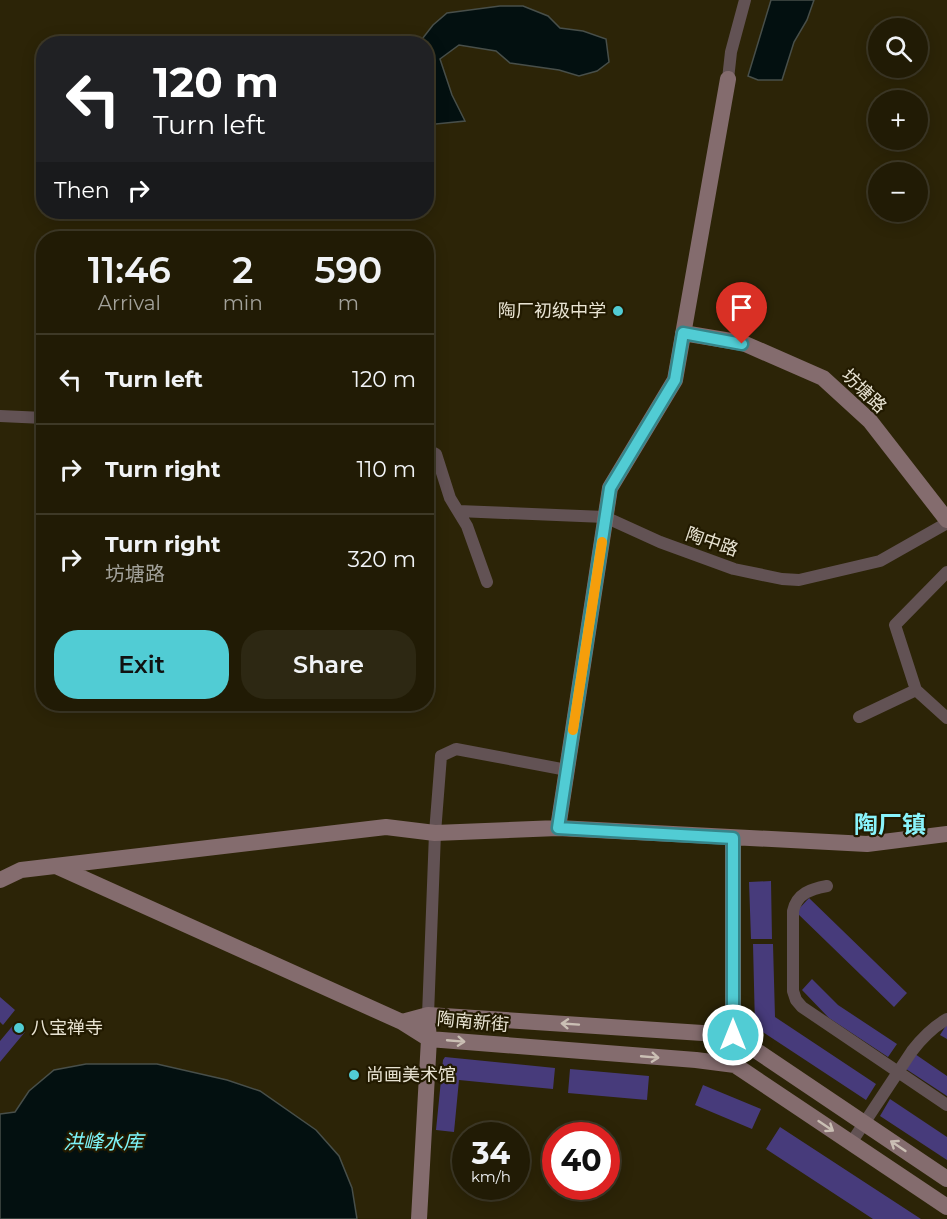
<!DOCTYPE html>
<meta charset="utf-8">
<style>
body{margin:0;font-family:Montserrat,"Noto Sans SC",sans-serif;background:#2d2813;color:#f1f3f6;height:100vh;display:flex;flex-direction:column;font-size:22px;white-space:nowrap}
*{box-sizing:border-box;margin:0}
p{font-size:20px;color:#a2a19a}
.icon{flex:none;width:33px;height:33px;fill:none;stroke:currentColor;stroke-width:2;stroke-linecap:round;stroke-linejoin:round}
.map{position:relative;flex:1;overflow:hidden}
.drawer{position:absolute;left:36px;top:231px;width:398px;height:480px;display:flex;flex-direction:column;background:#211b05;border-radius:24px;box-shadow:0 3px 15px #0003,0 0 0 2px #3e3927}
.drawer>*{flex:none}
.banner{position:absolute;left:36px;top:36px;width:398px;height:183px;border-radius:24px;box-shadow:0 3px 15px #0003,0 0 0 2px #3e3927;background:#202124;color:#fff;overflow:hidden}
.tools{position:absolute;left:868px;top:18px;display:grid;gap:12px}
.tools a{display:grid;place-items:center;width:60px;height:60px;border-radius:50%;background:#211b05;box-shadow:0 3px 15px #0003,0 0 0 2px #3e3927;font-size:30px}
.speed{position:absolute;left:452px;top:1122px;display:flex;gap:12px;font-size:30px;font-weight:700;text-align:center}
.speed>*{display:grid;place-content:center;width:78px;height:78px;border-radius:50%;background:#211b05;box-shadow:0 3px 15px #0003,0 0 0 2px #3e3927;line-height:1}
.speed small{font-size:15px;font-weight:400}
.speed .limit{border:9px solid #d22;background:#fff;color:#111}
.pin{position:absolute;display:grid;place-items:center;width:51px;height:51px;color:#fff;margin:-62px -26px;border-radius:50% 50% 50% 0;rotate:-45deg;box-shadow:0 0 6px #0007}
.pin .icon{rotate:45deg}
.me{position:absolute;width:66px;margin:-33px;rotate:0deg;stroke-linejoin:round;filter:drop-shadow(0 0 4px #0008)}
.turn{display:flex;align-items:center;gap:21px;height:126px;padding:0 18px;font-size:27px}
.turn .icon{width:78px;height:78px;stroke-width:2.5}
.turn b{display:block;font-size:42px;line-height:51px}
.then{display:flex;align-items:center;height:57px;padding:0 18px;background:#0003;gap:12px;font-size:22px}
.eta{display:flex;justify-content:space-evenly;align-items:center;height:102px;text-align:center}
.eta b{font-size:36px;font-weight:600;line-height:42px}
.button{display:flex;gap:12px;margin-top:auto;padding:12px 18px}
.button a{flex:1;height:69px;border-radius:24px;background:#51ccd4;color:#111;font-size:24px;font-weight:600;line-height:69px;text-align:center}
.button a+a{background:#2d2813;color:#f1f3f6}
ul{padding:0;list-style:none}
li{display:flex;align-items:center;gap:18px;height:90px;padding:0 18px;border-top:2px solid #3e3927}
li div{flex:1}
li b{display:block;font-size:22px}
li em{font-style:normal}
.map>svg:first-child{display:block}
.water{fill:#031010;stroke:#484f4a;stroke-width:1.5}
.building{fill:#473b7b}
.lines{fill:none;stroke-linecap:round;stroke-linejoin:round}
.street{stroke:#625254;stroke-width:12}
.secondary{stroke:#846c6e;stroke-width:16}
.oneway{stroke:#cabfb4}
.route-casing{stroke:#35858a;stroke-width:15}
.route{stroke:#51ccd4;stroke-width:10}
.slow{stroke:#f59e0b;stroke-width:10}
.poi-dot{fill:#51ccd4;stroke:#221a00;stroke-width:2}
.labels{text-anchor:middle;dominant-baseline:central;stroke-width:4.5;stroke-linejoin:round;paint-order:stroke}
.poi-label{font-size:18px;fill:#e8e3d2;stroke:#221a00;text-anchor:start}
.street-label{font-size:18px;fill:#e8e3d2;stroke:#221a00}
.water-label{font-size:20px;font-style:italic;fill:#7ef6fa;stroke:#221a00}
.district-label{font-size:24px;font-weight:bold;fill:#89f4fc;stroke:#221a00}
</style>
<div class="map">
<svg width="947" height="1219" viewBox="0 0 947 1219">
<rect width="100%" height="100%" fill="#2c2407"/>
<path class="water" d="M771,0H814L807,20L794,42L782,80H758L748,76Z
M500,6H523L548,16L560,28L583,31L606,39L609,62L597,71L579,76L559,70L510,63L496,51L459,45L440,59L452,95L465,121L426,125V44L419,43L433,25L447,13Z
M86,1064H157L227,1080L260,1091L316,1130L339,1156L352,1188L357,1219H0V1114L15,1112L29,1091L54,1070Z"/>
<path class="building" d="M771,881L772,939H751L749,882Z
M809,898L907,993L894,1007L796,912Z
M753,944H773L775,1017L876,1084L866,1100L755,1027Z
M812,979L838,1005L897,1044L888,1057L829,1018L802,990Z
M0,997L15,1010L3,1025L0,1022Z
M15,1023L25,1032L0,1062V1041Z
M947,1024V1039L940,1035Z
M915,1054L947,1076V1096L906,1069Z
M445,1057L555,1068L553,1089L459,1080L454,1132L436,1130L443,1060Z
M570,1069L649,1076L647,1100L568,1093Z
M703,1085L761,1109L752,1129L695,1105Z
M890,1099L947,1137V1160L880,1116Z
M780,1127L921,1219H873L766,1149Z"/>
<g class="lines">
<path class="street" d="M728,79L731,52L745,0
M0,416L44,418
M426,449L436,454L450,498L467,526L487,582
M458,511L605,517L660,542L734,569L782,579L799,580L880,561L947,523
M947,572L895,625L916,690L947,718
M859,717L916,690
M827,886C811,889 797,893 793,911V991L796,1000L802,1007L947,1105
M428,1015L435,833L441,756L456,749L567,770
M851,1143L912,1051C922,1038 933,1027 947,1019"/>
<path class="secondary" d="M683,333L743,343L823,378L870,421L947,520
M558,828L610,488L675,380L728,79
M733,838V1035L735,1065
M58,867L402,1022L429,1039L696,1060L735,1065L947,1207
M0,880L21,870L386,827L435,833L558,828L867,844L947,834
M402,1022L428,1015L733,1035L947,1179
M419,1219L429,1039L428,1028"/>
</g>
<defs><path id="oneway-shaft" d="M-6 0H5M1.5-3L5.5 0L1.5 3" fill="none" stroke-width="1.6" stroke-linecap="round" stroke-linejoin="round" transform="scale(1.5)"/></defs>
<g class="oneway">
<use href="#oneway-shaft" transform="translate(570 1024) rotate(-176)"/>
<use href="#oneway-shaft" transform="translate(456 1041) rotate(5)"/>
<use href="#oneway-shaft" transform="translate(650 1057) rotate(5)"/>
<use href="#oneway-shaft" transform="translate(826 1126) rotate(34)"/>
<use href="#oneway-shaft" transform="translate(898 1146) rotate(-146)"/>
</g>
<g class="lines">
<defs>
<path id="route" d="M733,1035V838L558,828L610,488L675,380L683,333L742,344"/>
</defs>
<use href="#route" class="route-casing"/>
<use href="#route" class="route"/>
<path class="slow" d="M573,730L602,542"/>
</g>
<g class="poi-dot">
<circle cx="618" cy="311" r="6"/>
<circle cx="19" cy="1028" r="6"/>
<circle cx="354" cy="1075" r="6"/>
</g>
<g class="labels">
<g class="poi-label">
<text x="606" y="311" text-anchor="end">陶厂初级中学</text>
<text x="31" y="1028">八宝禅寺</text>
<text x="366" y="1075">尚画美术馆</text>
</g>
<g class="street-label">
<text transform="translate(864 391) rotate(44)">坊塘路</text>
<text transform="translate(712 542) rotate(19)">陶中路</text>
<text transform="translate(473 1022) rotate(5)">陶南新街</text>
</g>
<g class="water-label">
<text x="103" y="1142">洪峰水库</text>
</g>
<g class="district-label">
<text x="890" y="824">陶厂镇</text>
</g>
</g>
</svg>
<div class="tools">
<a><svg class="icon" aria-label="search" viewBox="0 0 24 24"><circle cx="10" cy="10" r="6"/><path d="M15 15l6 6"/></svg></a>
<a>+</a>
<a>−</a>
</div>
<div class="speed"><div>34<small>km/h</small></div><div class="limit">40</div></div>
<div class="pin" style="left:742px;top:344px;background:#d93025"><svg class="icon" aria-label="arrive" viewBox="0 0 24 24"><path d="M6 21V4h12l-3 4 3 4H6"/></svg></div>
<svg class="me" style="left:733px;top:1035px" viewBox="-20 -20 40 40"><circle r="17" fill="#51ccd4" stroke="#fff" stroke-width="3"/><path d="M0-11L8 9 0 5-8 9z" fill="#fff"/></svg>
<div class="banner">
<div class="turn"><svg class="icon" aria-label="left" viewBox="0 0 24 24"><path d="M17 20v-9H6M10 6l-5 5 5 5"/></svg><div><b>120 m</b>Turn left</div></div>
<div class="then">Then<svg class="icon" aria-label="right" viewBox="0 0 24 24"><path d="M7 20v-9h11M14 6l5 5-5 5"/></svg></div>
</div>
<section class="drawer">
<div class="eta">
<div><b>11:46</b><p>Arrival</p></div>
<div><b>2</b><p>min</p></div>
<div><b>590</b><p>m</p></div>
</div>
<ul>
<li><svg class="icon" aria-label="left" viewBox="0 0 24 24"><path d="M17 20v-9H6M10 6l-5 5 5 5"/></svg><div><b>Turn left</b></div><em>120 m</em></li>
<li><svg class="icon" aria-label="right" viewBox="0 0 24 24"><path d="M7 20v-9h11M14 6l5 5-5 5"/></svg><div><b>Turn right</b></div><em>110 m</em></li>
<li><svg class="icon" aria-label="right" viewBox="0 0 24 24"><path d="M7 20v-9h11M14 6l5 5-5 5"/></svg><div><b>Turn right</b><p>坊塘路</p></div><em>320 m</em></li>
</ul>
<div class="button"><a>Exit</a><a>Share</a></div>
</section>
</div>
